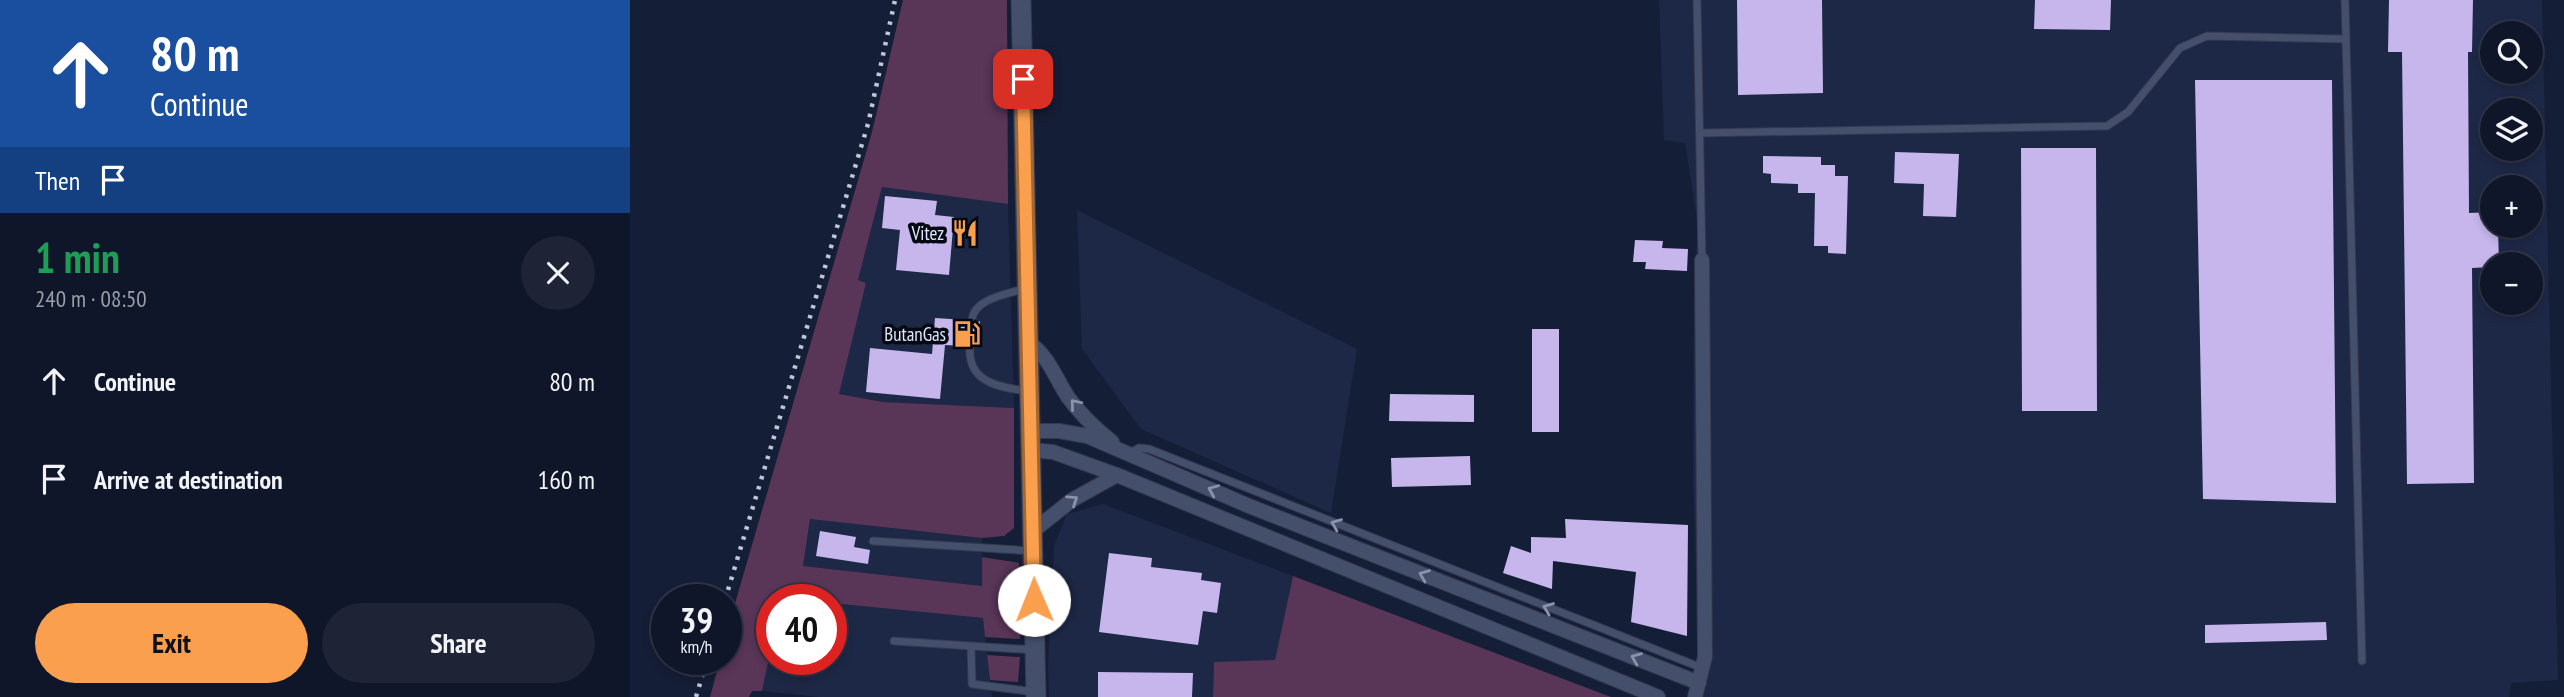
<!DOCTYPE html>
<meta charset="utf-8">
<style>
body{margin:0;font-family:"PT Sans Narrow",sans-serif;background:#1e2335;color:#f1f3f6;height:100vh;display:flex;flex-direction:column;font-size:26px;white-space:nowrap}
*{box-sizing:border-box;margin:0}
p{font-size:23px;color:#9c9fa8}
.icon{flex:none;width:38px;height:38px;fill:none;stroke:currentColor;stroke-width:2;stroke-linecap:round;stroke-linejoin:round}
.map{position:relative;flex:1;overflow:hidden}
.panel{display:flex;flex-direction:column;background:#101629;width:630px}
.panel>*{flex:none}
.hud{background:#1a4fa0;color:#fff;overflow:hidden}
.tools{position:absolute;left:1850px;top:21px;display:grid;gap:14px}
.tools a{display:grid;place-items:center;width:63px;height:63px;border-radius:50%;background:#101629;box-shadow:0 4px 10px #0003,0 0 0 2px #303546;font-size:35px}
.speed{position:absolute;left:21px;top:584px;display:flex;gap:14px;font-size:35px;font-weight:700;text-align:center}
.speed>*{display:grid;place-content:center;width:91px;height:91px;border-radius:50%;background:#101629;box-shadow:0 4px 10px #0003,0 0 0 2px #303546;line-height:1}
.speed small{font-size:18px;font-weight:400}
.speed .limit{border:10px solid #d22;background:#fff;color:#111}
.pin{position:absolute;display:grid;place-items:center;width:60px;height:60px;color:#fff;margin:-30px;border-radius:14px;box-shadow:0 4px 10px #0006}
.me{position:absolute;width:77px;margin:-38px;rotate:359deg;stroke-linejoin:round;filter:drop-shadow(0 0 5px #0008)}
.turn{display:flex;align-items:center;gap:24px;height:147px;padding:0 35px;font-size:32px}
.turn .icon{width:91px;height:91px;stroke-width:2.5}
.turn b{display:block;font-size:49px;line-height:60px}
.then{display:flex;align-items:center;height:66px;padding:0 35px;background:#0003;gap:14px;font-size:26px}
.round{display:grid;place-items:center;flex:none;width:74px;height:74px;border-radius:37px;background:#1e2335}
.overview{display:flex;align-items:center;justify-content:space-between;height:119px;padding:0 35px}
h1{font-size:42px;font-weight:800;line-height:52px;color:#1e9e55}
.button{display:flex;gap:14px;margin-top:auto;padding:14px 35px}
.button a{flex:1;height:80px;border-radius:42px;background:#fa9f4e;color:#111;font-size:28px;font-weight:800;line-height:80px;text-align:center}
.button a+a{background:#1e2335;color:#f1f3f6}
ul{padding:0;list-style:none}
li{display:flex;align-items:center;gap:21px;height:98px;padding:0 35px}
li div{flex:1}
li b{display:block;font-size:26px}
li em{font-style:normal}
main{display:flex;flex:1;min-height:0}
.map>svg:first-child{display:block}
.built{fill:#1d2846;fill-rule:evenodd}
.green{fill:#593558}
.building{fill:#c6b6ec}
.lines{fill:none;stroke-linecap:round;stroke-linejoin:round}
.lane-casing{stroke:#34384d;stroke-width:9}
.street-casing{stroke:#34384d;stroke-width:16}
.secondary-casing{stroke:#34384d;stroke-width:21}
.lane{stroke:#444f6c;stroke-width:7}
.street{stroke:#444f6c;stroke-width:14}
.secondary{stroke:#444f6c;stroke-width:19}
.rail{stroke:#bfc6d8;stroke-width:4.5;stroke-dasharray:3.5 7;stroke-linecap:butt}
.oneway{stroke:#8a93ab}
.route-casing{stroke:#a26733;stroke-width:18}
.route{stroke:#fa9f4e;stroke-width:12}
.labels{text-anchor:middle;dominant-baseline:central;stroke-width:7;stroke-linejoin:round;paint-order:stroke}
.poi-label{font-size:19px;fill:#e0e7f8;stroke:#050913;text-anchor:end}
</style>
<main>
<section class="panel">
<div class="hud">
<div class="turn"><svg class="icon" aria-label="ahead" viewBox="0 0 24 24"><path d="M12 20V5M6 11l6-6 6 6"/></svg><div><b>80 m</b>Continue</div></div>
<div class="then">Then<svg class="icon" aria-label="arrive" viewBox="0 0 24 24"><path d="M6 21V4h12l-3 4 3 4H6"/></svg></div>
</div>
<div class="overview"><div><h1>1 min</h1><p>240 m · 08:50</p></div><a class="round"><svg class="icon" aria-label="close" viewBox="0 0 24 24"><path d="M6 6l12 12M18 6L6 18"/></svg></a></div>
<ul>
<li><svg class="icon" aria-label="ahead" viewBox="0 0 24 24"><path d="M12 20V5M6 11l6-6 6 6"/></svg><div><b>Continue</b></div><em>80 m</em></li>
<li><svg class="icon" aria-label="arrive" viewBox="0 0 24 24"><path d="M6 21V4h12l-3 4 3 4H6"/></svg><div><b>Arrive at destination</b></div><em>160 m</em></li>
</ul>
<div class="button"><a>Exit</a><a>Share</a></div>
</section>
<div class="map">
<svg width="1934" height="697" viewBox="0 0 1934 697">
<rect width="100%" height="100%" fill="#151e37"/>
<path class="built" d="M1029,0H1912L1928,680L1881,683L1879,697H1070L1063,480L1064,291L1068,225L1055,143L1034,140ZM1862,33H1900V72H1862ZM1862,110H1900V149H1862ZM1862,187H1900V226H1862ZM1862,264H1900V303H1862Z
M252,187L378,204L384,408L253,402L208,394L236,283L228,280Z
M447,210L727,349L701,513L511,429L452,349Z
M473,504L663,576L645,660L584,662L583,697H419L418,664L424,546L437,514Z
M180,519L352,538V586L173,566Z
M201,603L353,618L362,697H189L132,691L142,644V660H201Z"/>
<path class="green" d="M273,0H377L378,204L252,187L228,280L236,283L209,394L253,402L384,408V528L374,536L352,538L180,519L173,566L352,586V557L389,563L390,639L355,637L353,618L201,603V600L152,598L151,600H142V644L132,691H122L119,697H80L90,660H96V636L99,624L242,132Z
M663,576L981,697H583L584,662L645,660Z
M357,655L390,657L388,682L360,680Z"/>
<path class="building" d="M1107,0H1192L1193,93L1108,95Z
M1405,0H1481L1480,30L1404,29Z
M1759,0H1843L1842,52H1838L1839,213L1862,212V226H1868L1869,264H1862V267L1842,268L1844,483L1777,484L1772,52H1758Z
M1565,80H1702L1706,503L1573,499Z
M1391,148H1466L1467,411H1392Z
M1265,152L1329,154L1326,217L1293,216L1294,184L1264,183Z
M1133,156L1191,157V165H1205V176H1218L1216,254L1198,253V246H1184L1185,193H1168V184L1141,183V174L1133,173Z
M255,196L307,201L305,215L324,217L319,275L266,270L270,230L252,228Z
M1005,240L1033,241L1032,248L1058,249L1057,271L1015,269L1016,262H1003Z
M305,318L336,320L341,326L350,321L348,347L340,340L336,341L334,346L315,345L310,399L236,392L240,348L302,354Z
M902,329H929V432H902Z
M760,394L844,395V422L759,421Z
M840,456L841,485L762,487L761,458Z
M935,519L1058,525L1057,636L1001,622L1006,572L923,561L922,589L873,573L881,546L901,553V537L936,538Z
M190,531L226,537L224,547L240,550L238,564L186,556Z
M479,553L522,558L521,567L572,573L571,580L591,583L587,613L573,611L568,645L469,632Z
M1696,622L1697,640L1575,643V625Z
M468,672L563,673L562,697H468Z"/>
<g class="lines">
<defs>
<path id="lane" d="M1067,0L1072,260
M1715,0L1732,661
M1070,133L1477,126L1498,112L1550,48L1577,36L1715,39
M342,320C344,298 379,294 396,288
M340,346C337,382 368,387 396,391
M500,453L509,448L519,449L1072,668
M243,541L403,551
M264,641L405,650
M341,646L342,684L405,692"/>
<path id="street" d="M399,343C418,355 426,379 438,397C450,414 466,429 482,442
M401,431H429L457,436L619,506L1069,683
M401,450L423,452L487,475L1028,697
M403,531L442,500L487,475
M1065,697L1075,657L1072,260"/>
<path id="secondary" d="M391,0L406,697"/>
</defs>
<use href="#lane" class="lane-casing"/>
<use href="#street" class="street-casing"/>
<use href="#secondary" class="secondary-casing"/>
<use href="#lane" class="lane"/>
<use href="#street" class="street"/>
<use href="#secondary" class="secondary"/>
<path class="rail" d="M95,600L238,124L265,0
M66,697L77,660"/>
</g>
<defs><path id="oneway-chevron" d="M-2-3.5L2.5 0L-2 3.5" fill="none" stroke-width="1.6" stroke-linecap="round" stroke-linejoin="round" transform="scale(1.75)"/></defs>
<g class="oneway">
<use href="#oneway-chevron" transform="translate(445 404) rotate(-130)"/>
<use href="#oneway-chevron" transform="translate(583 490) rotate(-157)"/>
<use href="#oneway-chevron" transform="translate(443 500) rotate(-34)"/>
<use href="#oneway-chevron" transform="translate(706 524) rotate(-158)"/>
<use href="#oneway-chevron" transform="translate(794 575) rotate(-158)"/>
<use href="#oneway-chevron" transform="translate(918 608) rotate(-159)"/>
<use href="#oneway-chevron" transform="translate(1006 658) rotate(-158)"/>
</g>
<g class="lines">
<defs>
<path id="route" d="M393,79L404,600"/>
</defs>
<use href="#route" class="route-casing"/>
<use href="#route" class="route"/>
</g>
<defs>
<symbol id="restaurant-bare" viewBox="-9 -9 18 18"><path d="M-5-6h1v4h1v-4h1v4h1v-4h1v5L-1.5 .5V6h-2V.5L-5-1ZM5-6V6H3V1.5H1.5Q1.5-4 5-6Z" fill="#fa9f4e" stroke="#050913" stroke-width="2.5" paint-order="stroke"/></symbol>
<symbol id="fuel-bare" viewBox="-9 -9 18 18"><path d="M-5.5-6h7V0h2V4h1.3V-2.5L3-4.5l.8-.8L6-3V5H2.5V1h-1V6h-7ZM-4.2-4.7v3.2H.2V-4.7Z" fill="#fa9f4e" stroke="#050913" stroke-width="2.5" paint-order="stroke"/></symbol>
</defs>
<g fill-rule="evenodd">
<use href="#restaurant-bare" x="316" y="214" width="38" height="38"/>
<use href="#fuel-bare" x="318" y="315" width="38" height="38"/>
</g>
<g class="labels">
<g class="poi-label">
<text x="314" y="233">Vitez</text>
<text x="316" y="334">ButanGas</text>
</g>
</g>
</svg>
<div class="tools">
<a><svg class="icon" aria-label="search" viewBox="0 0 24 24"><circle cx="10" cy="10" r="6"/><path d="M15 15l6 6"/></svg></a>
<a><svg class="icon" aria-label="layers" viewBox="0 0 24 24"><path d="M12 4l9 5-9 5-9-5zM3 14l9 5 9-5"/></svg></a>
<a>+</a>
<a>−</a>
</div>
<div class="speed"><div>39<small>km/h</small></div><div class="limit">40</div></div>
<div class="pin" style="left:393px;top:79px;background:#d93025"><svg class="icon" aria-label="arrive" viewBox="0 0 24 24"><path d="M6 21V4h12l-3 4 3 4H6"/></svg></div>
<svg class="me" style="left:404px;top:600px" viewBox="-20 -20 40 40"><circle r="19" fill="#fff"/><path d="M0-13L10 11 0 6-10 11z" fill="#fa9f4e"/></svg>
</div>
</main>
